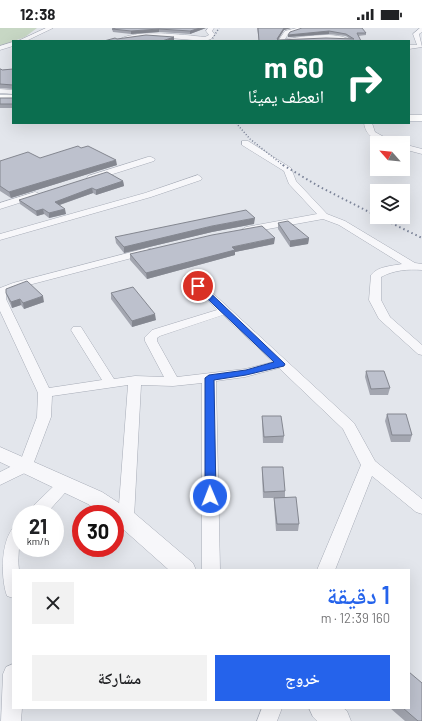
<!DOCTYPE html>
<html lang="ar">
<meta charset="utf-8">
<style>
body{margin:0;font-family:Barlow,"Noto Naskh Arabic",sans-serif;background:#f2f2f2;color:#202124;direction:rtl;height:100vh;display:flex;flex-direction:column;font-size:15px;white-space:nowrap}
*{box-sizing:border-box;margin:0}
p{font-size:13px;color:#757577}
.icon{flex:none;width:22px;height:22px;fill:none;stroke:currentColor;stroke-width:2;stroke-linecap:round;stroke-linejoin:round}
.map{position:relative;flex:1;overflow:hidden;direction:ltr}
.panel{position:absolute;left:12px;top:541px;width:398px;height:140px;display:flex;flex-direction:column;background:#fff;border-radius:0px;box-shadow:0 4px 16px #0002;direction:rtl}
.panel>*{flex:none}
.guide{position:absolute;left:12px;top:12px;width:398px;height:84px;border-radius:0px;box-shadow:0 4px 16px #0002;direction:rtl;background:#0b6e4f;color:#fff;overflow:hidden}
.needle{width:26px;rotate:297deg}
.fabs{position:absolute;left:370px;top:108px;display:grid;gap:8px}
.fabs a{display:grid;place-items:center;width:40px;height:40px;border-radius:0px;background:#fff;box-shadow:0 4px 16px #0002;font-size:20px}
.speed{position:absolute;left:12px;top:477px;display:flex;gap:8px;font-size:20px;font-weight:700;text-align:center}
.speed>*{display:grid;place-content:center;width:52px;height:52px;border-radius:50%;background:#fff;box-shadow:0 4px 16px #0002;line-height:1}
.speed small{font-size:10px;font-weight:400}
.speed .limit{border:6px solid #d22;background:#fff;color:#111}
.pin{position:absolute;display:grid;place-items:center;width:34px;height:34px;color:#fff;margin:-17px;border:2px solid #fff;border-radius:50%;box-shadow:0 1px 4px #0007}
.me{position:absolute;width:44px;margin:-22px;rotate:359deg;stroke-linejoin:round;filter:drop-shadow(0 0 3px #0008)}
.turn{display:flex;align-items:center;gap:14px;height:84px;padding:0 20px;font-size:18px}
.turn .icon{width:52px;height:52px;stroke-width:2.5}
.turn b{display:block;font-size:28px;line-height:34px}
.round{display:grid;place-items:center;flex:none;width:42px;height:42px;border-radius:0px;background:#f2f2f2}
.head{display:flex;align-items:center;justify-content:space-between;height:68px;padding:0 20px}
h1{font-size:24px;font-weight:600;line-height:30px;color:#2563eb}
.action{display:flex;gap:8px;margin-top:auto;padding:8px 20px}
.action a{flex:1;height:46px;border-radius:0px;background:#2563eb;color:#fff;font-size:16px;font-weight:600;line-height:46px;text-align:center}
.action a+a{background:#f2f2f2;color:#202124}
.status{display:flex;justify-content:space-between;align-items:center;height:28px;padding:0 20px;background:#fff;direction:ltr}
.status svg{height:11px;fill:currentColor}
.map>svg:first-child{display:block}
.green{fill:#c7d7c4}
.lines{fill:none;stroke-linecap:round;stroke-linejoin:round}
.minor-casing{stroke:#a7acb7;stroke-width:1}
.tertiary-casing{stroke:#a7acb7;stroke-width:1}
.secondary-casing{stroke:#a7acb7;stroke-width:1}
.minor{fill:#f7f7fa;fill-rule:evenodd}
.tertiary{fill:#f7f7fa;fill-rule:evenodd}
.secondary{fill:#fff;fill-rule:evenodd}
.rail-far1{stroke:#7b8398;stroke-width:1.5;stroke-dasharray:1 2;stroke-linecap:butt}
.rail{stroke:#7b8398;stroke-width:2;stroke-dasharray:1.5 3;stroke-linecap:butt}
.wall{fill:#a3a6b0}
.shaded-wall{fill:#848790}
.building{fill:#bdc1cd;stroke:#848790}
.route{fill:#2563eb;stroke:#184099}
</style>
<div class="status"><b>12:38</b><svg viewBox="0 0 49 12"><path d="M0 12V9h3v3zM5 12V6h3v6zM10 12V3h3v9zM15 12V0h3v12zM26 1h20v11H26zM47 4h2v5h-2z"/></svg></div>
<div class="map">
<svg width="422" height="693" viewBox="0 0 422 693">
<rect width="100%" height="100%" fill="#e3e6ec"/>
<path class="green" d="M0,0H37L25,9L0,18Z"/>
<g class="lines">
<defs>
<path id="minor" d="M46,0H53L26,13H18Z
M208,0H214L212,3L215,7L211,11L205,13L146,8L117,13C133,0 184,7 205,9L209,7L206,3Z
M297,0H307L289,5L285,11C303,9 336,2 352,13L326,11L278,13L285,3Z
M420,0H422V4L419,6L422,19L409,21V17H417L413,6Z
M13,14V18L0,22V18Z
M0,61L13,62V66L0,65Z
M364,95H372L375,104L395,115C381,115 366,111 364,95Z
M242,113H248L291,140L296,153L327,186L345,193L415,235L422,236V242C408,241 394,242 381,249V272L390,289L422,317V327L418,326L379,291L369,272L371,247C378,238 392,238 402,236L339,197L323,191L246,205L243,204L241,202L246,199L317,186L289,156L284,143L242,117Z
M403,116L422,121V126L403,121Z
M148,129H151L155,131L154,133L94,152H88L87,150L88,148Z
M198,147L202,150L201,152L151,169L0,212V206L145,165Z
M35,164L38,165L40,167L38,169L0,181V175Z
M147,220L151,221L152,223L151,225L21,259L11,262L6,266V271L49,360L102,352L71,302L73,299H81L114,351L135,348L164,349L145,313V309L152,302L217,282L184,249L185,247H193L354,395L375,433L422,471V486L416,484L372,448L335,542H317L361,437L343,401L279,340L245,349L216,353L220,542H202V355L173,358L141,357L134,490L132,495L126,496L120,495L118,490L128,357L52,368L51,389L31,442L0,457V444L20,434L37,389L38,365L0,283V260L13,255ZM223,287L273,334L245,341L177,349L157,313V310L160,308Z
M65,450L70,452L73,456L46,486H28L30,481L60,452Z
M21,494C21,510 17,526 19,542H13V570L7,568C0,549 0,502 21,494Z
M13,636V680H22L21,693H1L3,646L6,639Z
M262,680H282L277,693H257Z"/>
<path id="tertiary" d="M0,419L102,464L133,484L193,535L196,542H169L115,494V486H103L88,476L0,434Z
M309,680H343L347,683L351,693H317L313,689Z"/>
<path id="secondary" d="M0,67H13V73H0Z
M409,87H422V93H409Z"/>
</defs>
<use href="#minor" class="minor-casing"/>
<use href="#tertiary" class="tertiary-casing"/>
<use href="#secondary" class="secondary-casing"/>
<use href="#minor" class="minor"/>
<use href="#tertiary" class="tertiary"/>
<use href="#secondary" class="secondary"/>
<path class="rail-far1" d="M211,13L219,0
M236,95L250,111L284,138"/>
<path class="rail" d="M283,137L320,159L377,188
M379,189L422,210"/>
</g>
<path class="wall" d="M206,0L190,6L159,4L131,6L113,4L112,1Z
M257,0H291L284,2L278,12L350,11L346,8L329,6L288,9V7L302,0L366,5V7L358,8L361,13H259Z
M0,41L2,42L13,41V61L0,60V61Z
M0,70H13V80H0Z
M40,130L117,137L11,170L0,163V133Z
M123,153L124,158L96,167L93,165L60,177L66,186L49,190L44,186L37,188L20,176L19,172Z
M278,195L309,210L308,216L290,219L278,201Z
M254,196L212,204L124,225L116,215L115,209Z
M274,216L235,224V227L147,251L130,232V226Z
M6,265L44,274L24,281L21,277L12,280L8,271Z
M111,265L156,292L132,299L111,271Z
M366,343L390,360L388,367H370L365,349Z
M387,386L412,407L410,414H391L385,393Z
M262,388L284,408L283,415H263L262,394Z
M262,439L285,463V469L299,496L298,503H276L274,476V470H263L262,446Z
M390,680H409L422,693H405Z"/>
<path class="shaded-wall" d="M200,0H206L190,6V3Z
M284,0H291L284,2L277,13V11Z
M159,1V4L131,6V3Z
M329,3V6L288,9V7Z
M174,9V12L171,13H162Z
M116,132L117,137L11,170L9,164Z
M123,153L124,158L96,167V162Z
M92,160L93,165L56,178L55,174Z
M43,181L44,186L37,188L36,183Z
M65,181L66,186L49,190V185Z
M255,190L254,196L212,204L124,225V219L212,198Z
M275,210L274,216L235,224V227L147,251L146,245L232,219Z
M309,210L308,216L290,219V213Z
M43,268L44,274L24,281L23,275Z
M20,271L21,277L12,280L11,274Z
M155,286L156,292L132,299V293Z"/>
<path class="building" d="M116,0H200L190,3L159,1L131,3L112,1Z
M258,0H284L277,11L278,12L326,10L354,11L346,6L329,3L288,7L290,4L302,0H362L366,5H357L361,13H259Z
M146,7L174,9L162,13H104L115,10L117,11Z
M0,41H1L2,42L13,41V57L0,56Z
M0,70H13V76H0Z
M78,118L81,120L88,118L116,132L9,164L0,158V133L28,124L40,130Z
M107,144L123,153L96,162L92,160L55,174L65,181L49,185L43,181L36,183L19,172Z
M246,182L255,190L212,198L124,219L115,209Z
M288,193L309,210L290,213L278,195Z
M262,198L275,210L232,219L235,222L146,245L130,226L212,207Z
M27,253L43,268L23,275L20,271L11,274L6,265V261Z
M133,259L155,286L132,293L111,265Z
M366,343H384L390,360L371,361Z
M387,386H406L412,407H392Z
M262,388H281L284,408L264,409Z
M262,439H283L285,463L264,464Z
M296,469L299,496H277L274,470Z
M409,644L422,655V693H418L403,680H409Z"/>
<path class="route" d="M198,255L201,256L285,336L284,338L246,347L214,352L216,468L214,471L210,472L207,471L205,468V350L209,347L246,342L274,334L195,259L194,258Z"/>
</svg>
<div class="fabs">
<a><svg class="needle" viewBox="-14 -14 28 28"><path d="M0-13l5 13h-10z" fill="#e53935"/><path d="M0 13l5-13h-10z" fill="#757577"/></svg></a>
<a><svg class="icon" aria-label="layers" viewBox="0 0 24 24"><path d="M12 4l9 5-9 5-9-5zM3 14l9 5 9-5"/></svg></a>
</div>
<div class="speed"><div>21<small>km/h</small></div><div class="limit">30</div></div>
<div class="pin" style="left:198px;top:258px;background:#d93025"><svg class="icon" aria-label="arrive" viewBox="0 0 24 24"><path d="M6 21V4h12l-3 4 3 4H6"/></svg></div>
<svg class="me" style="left:210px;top:468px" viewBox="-20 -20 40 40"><circle r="17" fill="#2563eb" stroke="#fff" stroke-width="3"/><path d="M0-11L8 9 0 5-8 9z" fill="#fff"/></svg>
<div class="guide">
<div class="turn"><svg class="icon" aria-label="right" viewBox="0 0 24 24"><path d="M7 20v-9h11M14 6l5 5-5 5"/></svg><div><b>60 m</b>انعطف يمينًا</div></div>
</div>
<section class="panel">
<div class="head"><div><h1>1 دقيقة</h1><p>160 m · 12:39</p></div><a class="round"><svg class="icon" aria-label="close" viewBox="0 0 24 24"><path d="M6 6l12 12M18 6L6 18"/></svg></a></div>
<div class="action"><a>خروج</a><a>مشاركة</a></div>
</section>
</div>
